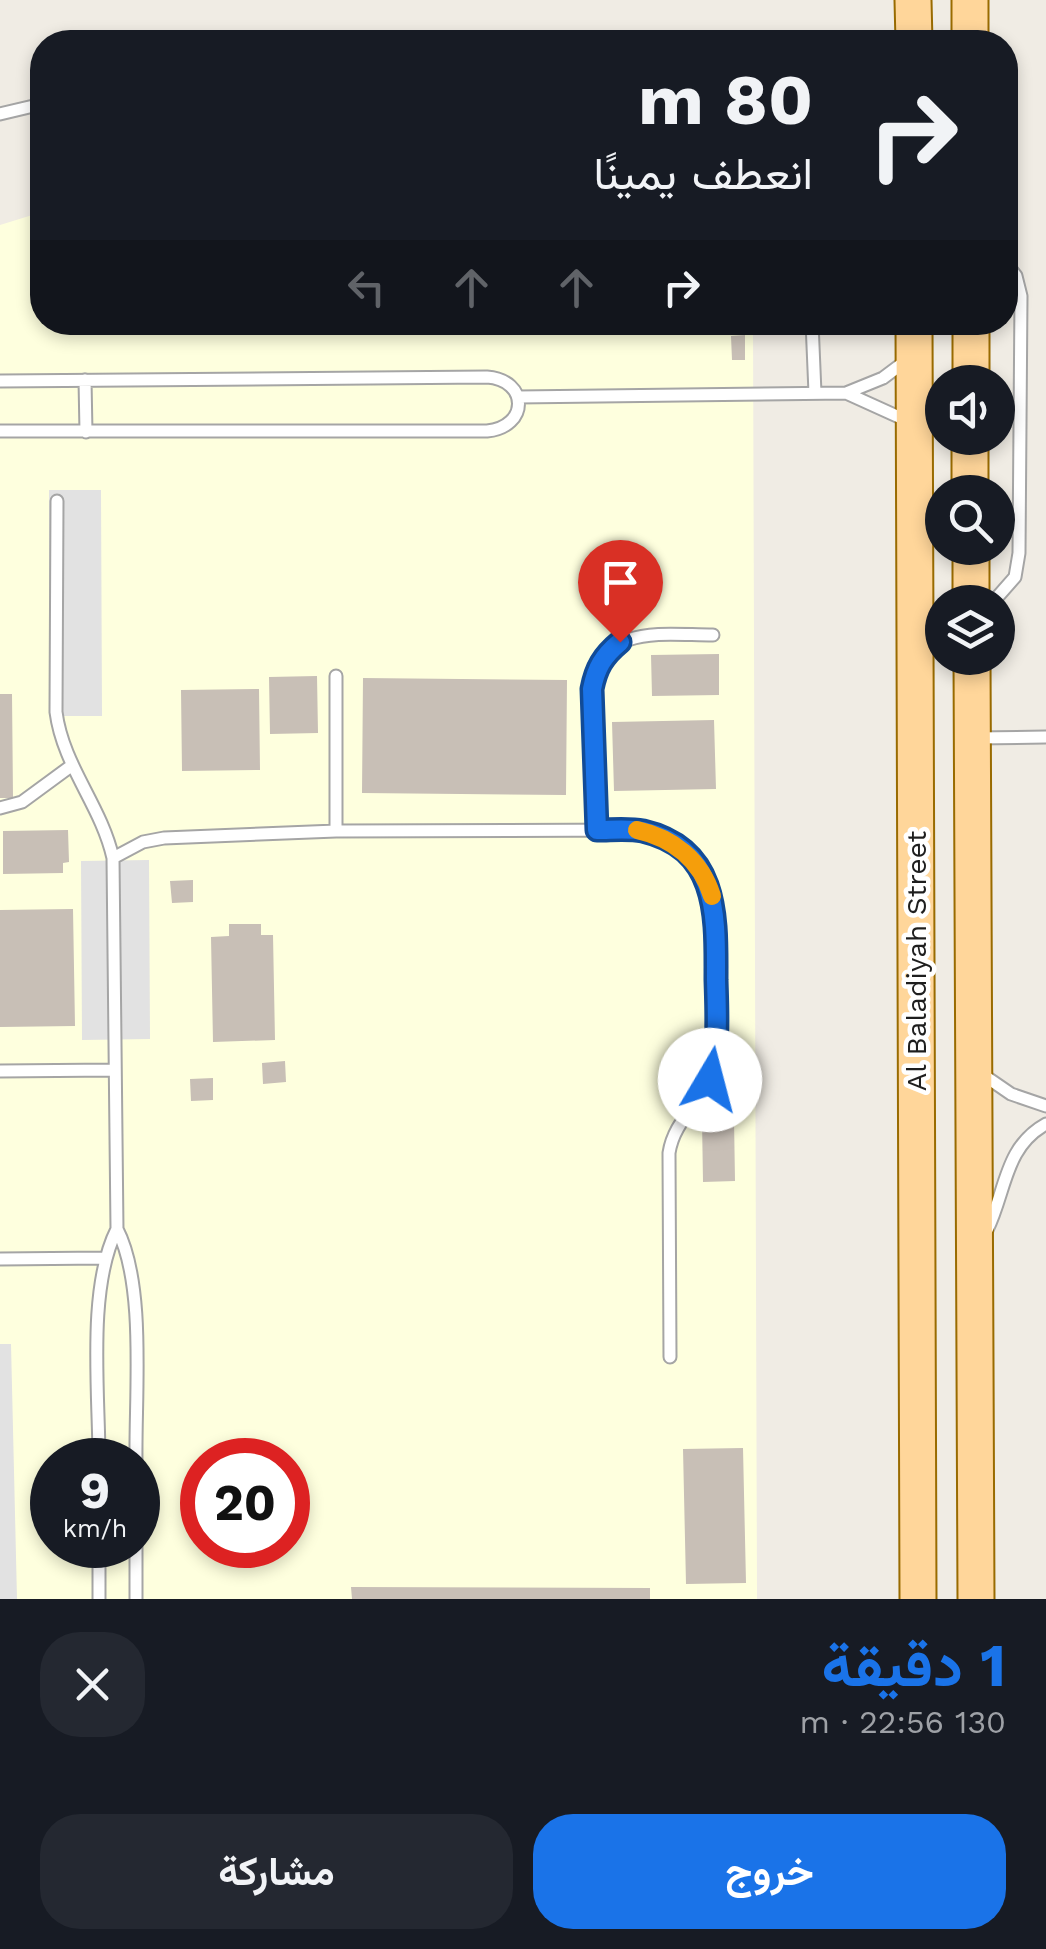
<!DOCTYPE html>
<html lang="ar">
<meta charset="utf-8">
<style>
body{margin:0;font-family:"Work Sans",Vazirmatn,sans-serif;background:#242831;color:#f1f3f6;direction:rtl;height:100vh;display:flex;flex-direction:column;font-size:38px;white-space:nowrap}
*{box-sizing:border-box;margin:0}
p{font-size:32px;color:#9ea1a6}
.icon{flex:none;width:55px;height:55px;fill:none;stroke:currentColor;stroke-width:2;stroke-linecap:round;stroke-linejoin:round}
.map{position:relative;height:1599px;overflow:hidden;direction:ltr}
.sheet{display:flex;flex-direction:column;background:#171b24;flex:1}
.sheet>*{flex:none}
.banner{position:absolute;left:30px;top:30px;width:988px;height:305px;border-radius:40px;box-shadow:0 5px 15px #0003;direction:rtl;background:#171b24;color:#f1f3f6;overflow:hidden}
.buttons{position:absolute;left:925px;top:365px;display:grid;gap:20px}
.buttons a{display:grid;place-items:center;width:90px;height:90px;border-radius:50%;background:#171b24;box-shadow:0 5px 15px #0003;font-size:50px}
.speed{position:absolute;left:30px;top:1438px;display:flex;gap:20px;font-size:50px;font-weight:700;text-align:center}
.speed>*{display:grid;place-content:center;width:130px;height:130px;border-radius:50%;background:#171b24;box-shadow:0 5px 15px #0003;line-height:1}
.speed small{font-size:25px;font-weight:400}
.speed .limit{border:15px solid #d22;background:#fff;color:#111}
.pin{position:absolute;display:grid;place-items:center;width:85px;height:85px;color:#fff;margin:-102px -42px;border-radius:50% 50% 50% 0;rotate:-45deg;box-shadow:0 0 10px #0007}
.pin .icon{rotate:45deg}
.me{position:absolute;width:110px;margin:-55px;rotate:8deg;stroke-linejoin:round;filter:drop-shadow(0 0 8px #0008)}
.turn{display:flex;align-items:center;gap:35px;height:210px;padding:0 40px;font-size:45px}
.turn .icon{width:130px;height:130px;stroke-width:2.5}
.turn b{display:block;font-size:70px;line-height:85px}
.lanes{display:flex;align-items:center;height:95px;padding:0 40px;background:#0003;justify-content:center;gap:50px;direction:ltr}
.lanes .off{opacity:.35}
.round{display:grid;place-items:center;flex:none;width:105px;height:105px;border-radius:40px;background:#242831}
.overview{display:flex;align-items:center;justify-content:space-between;height:170px;padding:0 40px}
h1{font-size:60px;font-weight:700;line-height:75px;color:#1a73e8}
.action{display:flex;gap:20px;margin-top:auto;padding:20px 40px}
.action a{flex:1;height:115px;border-radius:40px;background:#1a73e8;color:#fff;font-size:40px;font-weight:700;line-height:115px;text-align:center}
.action a+a{background:#242831;color:#f1f3f6}
.map>svg:first-child{display:block}
.education{fill:#feffde;fill-rule:evenodd}
.parking{fill:#e2e2e2}
.building{fill:#c8bfb6}
.lines{fill:none;stroke-linecap:round;stroke-linejoin:round}
.service-casing{stroke:#a5a5a5;stroke-width:15}
.primary-casing{stroke:#996b00;stroke-width:39}
.service{stroke:#fff;stroke-width:11}
.primary{stroke:#ffd69a;stroke-width:35}
.route-casing{stroke:#114b97;stroke-width:25}
.route{stroke:#1a73e8;stroke-width:18}
.slow{stroke:#f59e0b;stroke-width:18}
.labels{text-anchor:middle;dominant-baseline:central;stroke-width:9;stroke-linejoin:round;paint-order:stroke}
.street-label{font-size:28px;fill:#1e1e1e;stroke:#fff}
</style>
<div class="map">
<svg width="1046" height="1599" viewBox="0 0 1046 1599">
<rect width="100%" height="100%" fill="#f0ece4"/>
<path class="education" d="M42,212V322L753,323L757,1599H0V225ZM52,1460H138V1545H52ZM202,1460H288V1545H202Z"/>
<path class="parking" d="M49,490H101L102,716H49Z
M149,860L150,1039L82,1040L81,861Z
M0,1344H11L17,1599H0Z"/>
<path class="building" d="M745,335V360H732L731,336Z
M719,654V695L652,696L651,655Z
M317,676L318,733L270,734L269,677Z
M363,678L567,680L566,795L362,793Z
M259,689L260,770L182,771L181,690Z
M0,694H12L13,798H0Z
M714,720L716,789L614,791L612,722Z
M68,830L69,862L63,863V873L3,874V831Z
M193,880V902L172,903L170,881Z
M73,909L75,1026L0,1027V910Z
M229,924H261V935H273L275,1040L213,1042L211,937L229,936Z
M285,1061L286,1082L263,1084L262,1063Z
M213,1078V1100L191,1101L190,1079Z
M737,1088L738,1117L720,1118L719,1089Z
M734,1119L735,1181L703,1182L702,1120Z
M743,1448L746,1583L686,1584L683,1449Z
M351,1587L650,1588V1599H352Z"/>
<g class="lines">
<defs>
<path id="service" d="M386,42H497
M0,114L42,104
M812,322L815,393
M85,380L86,432
M0,381L487,377C529,380 529,427 487,431H0
M846,393L910,422
M518,397L846,393L883,378L907,360
M57,501L56,712C63,766 101,805 113,858L117,1229C146,1285 135,1395 136,1460
M993,602L1015,577L1019,553L1021,296L1016,276L1005,262
M336,676V831
M975,738L1046,737
M0,808L22,802L71,766
M597,830L592,689C603,623 661,635 713,635
M113,858L143,842L164,838L336,831L639,830C725,856 716,919 716,994C717,1021 721,1054 710,1079C698,1107 674,1121 669,1153L670,1357
M0,1071L113,1070
M979,1072L1011,1094L1046,1106
M987,1230C1006,1192 1004,1147 1046,1124
M0,1259L104,1258
M99,1460C99,1392 87,1288 117,1229
M99,1545V1599
M136,1545V1599"/>
<path id="primary" d="M913,0L914,42
M970,0V42
M914,322L918,1599
M971,382V322
M970,492V438
M971,548V602
M972,658L976,1599"/>
</defs>
<use href="#service" class="service-casing"/>
<use href="#primary" class="primary-casing"/>
<use href="#service" class="service"/>
<use href="#primary" class="primary"/>
</g>
<g class="lines">
<defs>
<path id="route" d="M620,642C603,656 596,668 592,689L597,830C612,830 628,828 643,831C720,849 716,918 716,980C717,1014 719,1047 710,1080"/>
</defs>
<use href="#route" class="route-casing"/>
<use href="#route" class="route"/>
<path class="slow" d="M637,830C673,838 701,860 712,896"/>
</g>
<g class="labels">
<g class="street-label">
<text transform="translate(916 961) rotate(-90)">Al Baladiyah Street</text>
</g>
</g>
</svg>
<div class="buttons">
<a><svg class="icon" aria-label="sound" viewBox="0 0 24 24"><path d="M4 9h4l5-4v14l-5-4H4zM17 9q2 3 0 6"/></svg></a>
<a><svg class="icon" aria-label="search" viewBox="0 0 24 24"><circle cx="10" cy="10" r="6"/><path d="M15 15l6 6"/></svg></a>
<a><svg class="icon" aria-label="layers" viewBox="0 0 24 24"><path d="M12 4l9 5-9 5-9-5zM3 14l9 5 9-5"/></svg></a>
</div>
<div class="speed"><div>9<small>km/h</small></div><div class="limit">20</div></div>
<div class="pin" style="left:620px;top:642px;background:#d93025"><svg class="icon" aria-label="arrive" viewBox="0 0 24 24"><path d="M6 21V4h12l-3 4 3 4H6"/></svg></div>
<svg class="me" style="left:710px;top:1080px" viewBox="-20 -20 40 40"><circle r="19" fill="#fff"/><path d="M0-13L10 11 0 6-10 11z" fill="#1a73e8"/></svg>
<div class="banner">
<div class="turn"><svg class="icon" aria-label="right" viewBox="0 0 24 24"><path d="M7 20v-9h11M14 6l5 5-5 5"/></svg><div><b>80 m</b>انعطف يمينًا</div></div>
<div class="lanes"><svg class="icon off" aria-label="left" viewBox="0 0 24 24"><path d="M17 20v-9H6M10 6l-5 5 5 5"/></svg><svg class="icon off" aria-label="ahead" viewBox="0 0 24 24"><path d="M12 20V5M6 11l6-6 6 6"/></svg><svg class="icon off" aria-label="ahead" viewBox="0 0 24 24"><path d="M12 20V5M6 11l6-6 6 6"/></svg><svg class="icon" aria-label="right" viewBox="0 0 24 24"><path d="M7 20v-9h11M14 6l5 5-5 5"/></svg></div>
</div>
</div>
<section class="sheet">
<div class="overview"><div><h1>1 دقيقة</h1><p>130 m · 22:56</p></div><a class="round"><svg class="icon" aria-label="close" viewBox="0 0 24 24"><path d="M6 6l12 12M18 6L6 18"/></svg></a></div>
<div class="action"><a>خروج</a><a>مشاركة</a></div>
</section>
